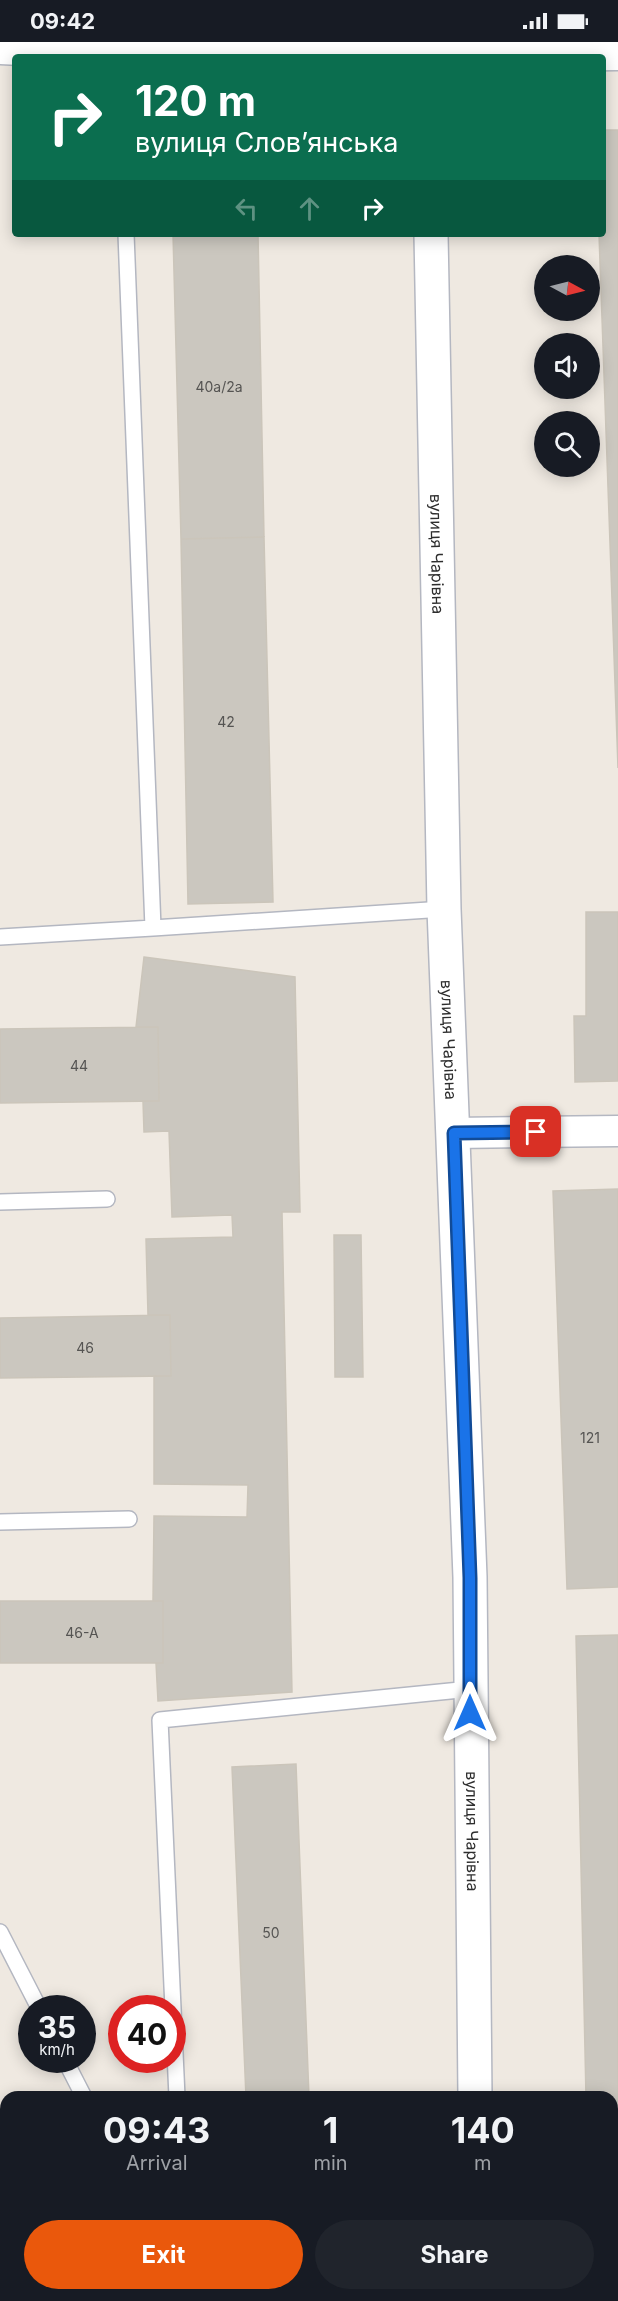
<!DOCTYPE html>
<meta charset="utf-8">
<style>
body{margin:0;font-family:Inter,sans-serif;background:#20242c;color:#f1f3f6;height:100vh;display:flex;flex-direction:column;font-size:22px;white-space:nowrap}
*{box-sizing:border-box;margin:0}
p{font-size:20px;color:#9ea1a6}
.icon{flex:none;width:33px;height:33px;fill:none;stroke:currentColor;stroke-width:2;stroke-linecap:round;stroke-linejoin:round}
.map{position:relative;flex:1;overflow:hidden}
.details{position:absolute;left:0px;top:2049px;width:618px;height:210px;display:flex;flex-direction:column;background:#171b24;border-radius:18px 18px 0 0;box-shadow:0 3px 15px #0003}
.details>*{flex:none}
.guide{position:absolute;left:12px;top:12px;width:594px;height:183px;border-radius:6px;box-shadow:0 3px 15px #0003;background:#0b6e4f;color:#fff;overflow:hidden}
.needle{width:39px;rotate:97deg}
.controls{position:absolute;left:534px;top:213px;display:grid;gap:12px}
.controls a{display:grid;place-items:center;width:66px;height:66px;border-radius:50%;background:#171b24;box-shadow:0 3px 15px #0003;font-size:30px}
.speed{position:absolute;left:18px;top:1953px;display:flex;gap:12px;font-size:30px;font-weight:700;text-align:center}
.speed>*{display:grid;place-content:center;width:78px;height:78px;border-radius:50%;background:#171b24;box-shadow:0 3px 15px #0003;line-height:1}
.speed small{font-size:15px;font-weight:400}
.speed .limit{border:9px solid #d22;background:#fff;color:#111}
.pin{position:absolute;display:grid;place-items:center;width:51px;height:51px;color:#fff;margin:-26px;border-radius:12px;box-shadow:0 3px 9px #0006}
.me{position:absolute;width:66px;margin:-33px;rotate:0deg;stroke-linejoin:round;filter:drop-shadow(0 0 4px #0008)}
.turn{display:flex;align-items:center;gap:21px;height:126px;padding:0 24px;font-size:27px}
.turn .icon{width:78px;height:78px;stroke-width:2.5}
.turn b{display:block;font-size:42px;line-height:51px}
.lanes{display:flex;align-items:center;height:57px;padding:0 24px;background:#0003;justify-content:center;gap:30px;direction:ltr}
.lanes .off{opacity:.35}
.eta{display:flex;justify-content:space-evenly;align-items:center;height:102px;text-align:center}
.eta b{font-size:36px;font-weight:700;line-height:42px}
.button{display:flex;gap:12px;margin-top:auto;padding:12px 24px}
.button a{flex:1;height:69px;border-radius:36px;background:#ea580c;color:#fff;font-size:24px;font-weight:700;line-height:69px;text-align:center}
.button a+a{background:#20242c;color:#f1f3f6}
.status{display:flex;justify-content:space-between;align-items:center;height:42px;padding:0 30px;background:#171b24;direction:ltr}
.status svg{height:16px;fill:currentColor}
.map>svg:first-child{display:block}
.building{fill:#cbc7bf;stroke:#cbc5ba;stroke-width:1.5}
.lines{fill:none;stroke-linecap:round;stroke-linejoin:round}
.lane-casing{stroke:#b4b7c1;stroke-width:18}
.street-casing{stroke:#b4b7c1;stroke-width:33}
.secondary-casing{stroke:#b4b7c1;stroke-width:36}
.lane{stroke:#fff;stroke-width:15}
.street{stroke:#fff;stroke-width:30}
.secondary{stroke:#fff;stroke-width:33}
.route-casing{stroke:#114b97;stroke-width:15}
.route{stroke:#1a73e8;stroke-width:10}
.labels{text-anchor:middle;dominant-baseline:central;stroke-width:4.5;stroke-linejoin:round;paint-order:stroke}
.number-label{font-size:14px;fill:#555452}
.street-label{font-size:16px;fill:#2e2e2e;stroke:#fff}
</style>
<div class="status"><b>09:42</b><svg viewBox="0 0 49 12"><path d="M0 12V9h3v3zM5 12V6h3v6zM10 12V3h3v9zM15 12V0h3v12zM26 1h20v11H26zM47 4h2v5h-2z"/></svg></div>
<div class="map">
<svg width="618" height="2259" viewBox="0 0 618 2259">
<rect width="100%" height="100%" fill="#efe9e1"/>
<path class="building" d="M603,88H618V726L599,192H603Z
M173,192H258L264,495L181,497Z
M264,495L273,860L188,862L181,497Z
M586,870H618V1039L575,1040L574,974H586Z
M144,915L295,935L300,1170H282L292,1650L158,1659L156,1621H163V1559H153L154,1474L247,1475L248,1443L154,1442V1334H171L170,1273H148L146,1197L233,1195L232,1173L172,1175L169,1089L144,1090L143,1059H159L158,985H136Z
M158,985L159,1059L0,1061V987Z
M618,1147V1545L567,1547L553,1149Z
M334,1193H361L363,1335H335Z
M170,1273L171,1334L0,1336V1276Z
M0,1559H163V1621H0Z
M618,1593V2259H590V2253H612V2055H586L576,1594Z
M296,1722L309,2055H246L232,1725Z
M120,2253H250V2255L219,2256V2259H154L153,2255Z"/>
<g class="lines">
<defs>
<path id="lane" d="M153,886L444,867
M0,895L153,886L126,192
M0,1160L107,1157
M0,1480L129,1477
M0,1890L39,1966
M65,2018L84,2055
M177,2055L160,1678L470,1647
M0,2178L6,2174"/>
<path id="street" d="M0,7L119,13L423,15
M429,15L618,13
M454,1091L618,1089"/>
<g id="secondary">
<path d="M427,0V15"/>
<path id="s1" d="M431,192L444,867L470,1535L475,2055"/>
<path d="M477,2253L478,2259"/>
</g>
</defs>
<use href="#lane" class="lane-casing"/>
<use href="#street" class="street-casing"/>
<use href="#secondary" class="secondary-casing"/>
<use href="#lane" class="lane"/>
<use href="#street" class="street"/>
<use href="#secondary" class="secondary"/>
</g>
<g class="lines">
<defs>
<path id="route" d="M470,1671V1536L454,1091L536,1090"/>
</defs>
<use href="#route" class="route-casing"/>
<use href="#route" class="route"/>
</g>
<g class="labels">
<g class="number-label">
<text x="219" y="344">40а/2а</text>
<text x="226" y="679">42</text>
<text x="79" y="1023">44</text>
<text x="85" y="1305">46</text>
<text x="590" y="1395">121</text>
<text x="82" y="1590">46-А</text>
<text x="271" y="1890">50</text>
</g>
<g class="street-label">
<text stroke="none"><textPath href="#s1" startOffset="320">вулиця Чарівна</textPath></text>
<text stroke="none"><textPath href="#s1" startOffset="806">вулиця Чарівна</textPath></text>
<text stroke="none"><textPath href="#s1" startOffset="1598">вулиця Чарівна</textPath></text>
</g>
</g>
</svg>
<div class="controls">
<a><svg class="needle" viewBox="-14 -14 28 28"><path d="M0-13l5 13h-10z" fill="#e53935"/><path d="M0 13l5-13h-10z" fill="#9ea1a6"/></svg></a>
<a><svg class="icon" aria-label="sound" viewBox="0 0 24 24"><path d="M4 9h4l5-4v14l-5-4H4zM17 9q2 3 0 6"/></svg></a>
<a><svg class="icon" aria-label="search" viewBox="0 0 24 24"><circle cx="10" cy="10" r="6"/><path d="M15 15l6 6"/></svg></a>
</div>
<div class="speed"><div>35<small>km/h</small></div><div class="limit">40</div></div>
<div class="pin" style="left:536px;top:1090px;background:#d93025"><svg class="icon" aria-label="arrive" viewBox="0 0 24 24"><path d="M6 21V4h12l-3 4 3 4H6"/></svg></div>
<svg class="me" style="left:470px;top:1671px" viewBox="-20 -20 40 40"><path d="M0-17L14 15 0 8-14 15z" fill="#1a73e8" stroke="#fff" stroke-width="4"/></svg>
<div class="guide">
<div class="turn"><svg class="icon" aria-label="right" viewBox="0 0 24 24"><path d="M7 20v-9h11M14 6l5 5-5 5"/></svg><div><b>120 m</b>вулиця Слов’янська</div></div>
<div class="lanes"><svg class="icon off" aria-label="left" viewBox="0 0 24 24"><path d="M17 20v-9H6M10 6l-5 5 5 5"/></svg><svg class="icon off" aria-label="ahead" viewBox="0 0 24 24"><path d="M12 20V5M6 11l6-6 6 6"/></svg><svg class="icon" aria-label="right" viewBox="0 0 24 24"><path d="M7 20v-9h11M14 6l5 5-5 5"/></svg></div>
</div>
<section class="details">
<div class="eta">
<div><b>09:43</b><p>Arrival</p></div>
<div><b>1</b><p>min</p></div>
<div><b>140</b><p>m</p></div>
</div>
<div class="button"><a>Exit</a><a>Share</a></div>
</section>
</div>
